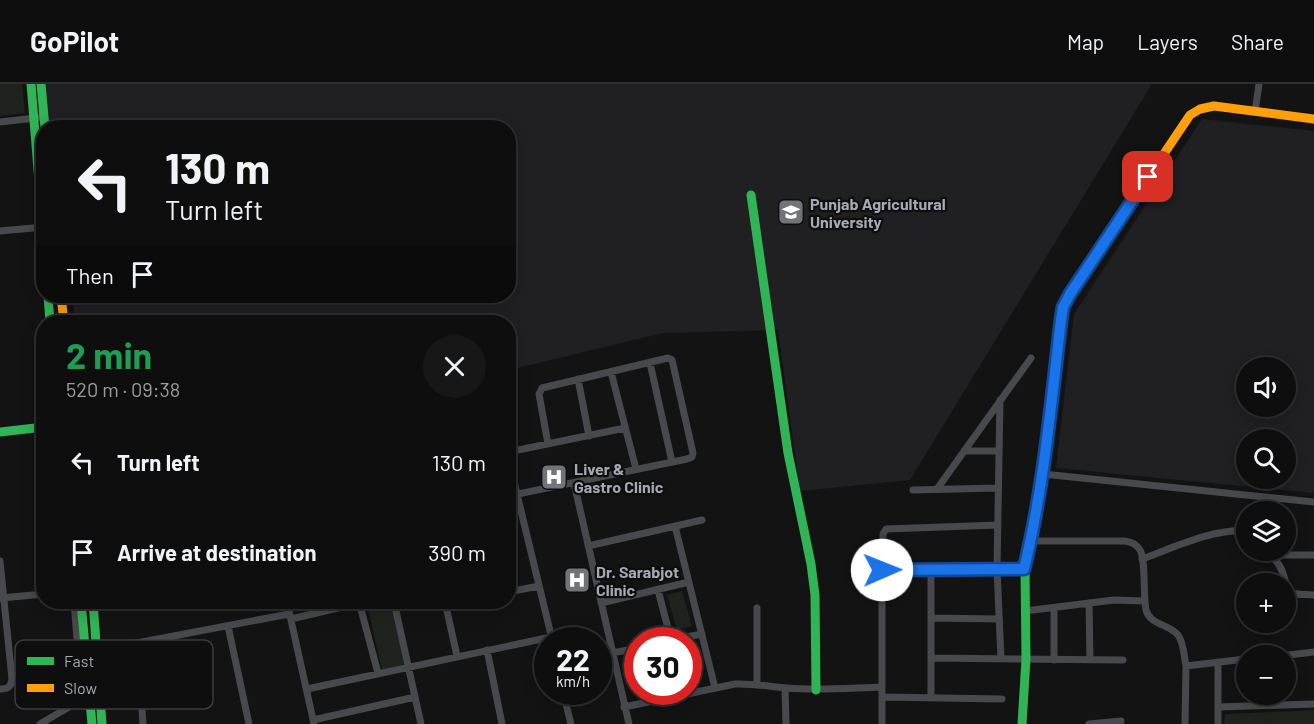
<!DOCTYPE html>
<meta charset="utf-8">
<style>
body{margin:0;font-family:Barlow,sans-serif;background:#171718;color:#f1f3f6;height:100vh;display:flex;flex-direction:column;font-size:22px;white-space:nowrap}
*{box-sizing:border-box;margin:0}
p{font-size:20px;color:#9b9c9e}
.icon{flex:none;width:33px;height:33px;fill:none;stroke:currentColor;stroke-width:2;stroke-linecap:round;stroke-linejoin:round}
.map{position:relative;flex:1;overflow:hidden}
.panel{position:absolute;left:36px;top:231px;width:480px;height:294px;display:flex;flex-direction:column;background:#0e0e0f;border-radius:24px;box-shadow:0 3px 15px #0003,0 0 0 2px #2e2e2f}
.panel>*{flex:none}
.top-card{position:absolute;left:36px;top:36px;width:480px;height:183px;border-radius:24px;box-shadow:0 3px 15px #0003,0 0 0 2px #2e2e2f;background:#0e0e0f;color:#f1f3f6;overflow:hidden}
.tools{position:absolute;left:1236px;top:273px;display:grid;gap:12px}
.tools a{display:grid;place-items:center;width:60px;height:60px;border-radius:50%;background:#0e0e0f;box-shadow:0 3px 15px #0003,0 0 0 2px #2e2e2f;font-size:30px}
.speed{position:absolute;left:534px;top:543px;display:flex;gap:12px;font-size:30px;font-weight:700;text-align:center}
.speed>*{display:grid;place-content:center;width:78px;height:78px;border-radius:50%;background:#0e0e0f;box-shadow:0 3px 15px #0003,0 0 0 2px #2e2e2f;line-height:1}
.speed small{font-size:15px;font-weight:400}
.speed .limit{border:9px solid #d22;background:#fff;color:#111}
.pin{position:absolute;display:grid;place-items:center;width:51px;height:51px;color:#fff;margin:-26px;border-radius:12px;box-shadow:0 3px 9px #0006}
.me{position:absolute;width:66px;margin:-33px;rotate:89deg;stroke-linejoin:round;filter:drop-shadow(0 0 4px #0008)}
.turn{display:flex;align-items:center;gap:21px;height:126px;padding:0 30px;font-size:27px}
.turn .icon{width:78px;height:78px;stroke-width:2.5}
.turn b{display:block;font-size:42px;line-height:51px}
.then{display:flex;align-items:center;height:57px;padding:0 30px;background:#0003;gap:12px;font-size:22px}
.round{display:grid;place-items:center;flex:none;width:63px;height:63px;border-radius:32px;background:#171718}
.summary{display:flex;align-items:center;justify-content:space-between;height:102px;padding:0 30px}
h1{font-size:36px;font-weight:700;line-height:45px;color:#1e9e55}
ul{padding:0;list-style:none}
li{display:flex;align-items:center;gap:18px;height:90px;padding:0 30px}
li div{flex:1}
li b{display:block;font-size:22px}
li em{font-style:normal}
header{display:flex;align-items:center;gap:36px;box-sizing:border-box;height:84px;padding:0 30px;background:#0e0e0f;border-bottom:2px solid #2e2e2f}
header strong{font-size:28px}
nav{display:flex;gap:33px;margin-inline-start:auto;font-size:21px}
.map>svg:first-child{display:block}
.built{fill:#202022;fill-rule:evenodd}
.park{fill:#1e231e}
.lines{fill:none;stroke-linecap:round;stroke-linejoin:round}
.street{stroke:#48494c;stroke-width:7}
.fast{stroke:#30b455;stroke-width:9}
.slow{stroke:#ff9f0a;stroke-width:9}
.route-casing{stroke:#114b97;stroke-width:15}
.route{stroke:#1a73e8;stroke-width:10}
.labels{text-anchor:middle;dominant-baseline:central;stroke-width:4.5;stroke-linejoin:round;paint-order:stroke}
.poi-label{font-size:16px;font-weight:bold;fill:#a6a9b3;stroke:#0e0e0f;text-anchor:start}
.key{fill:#0e0e0f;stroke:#3c3c40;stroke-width:1.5}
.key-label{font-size:16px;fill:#a6a9b3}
</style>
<header>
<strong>GoPilot</strong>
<nav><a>Map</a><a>Layers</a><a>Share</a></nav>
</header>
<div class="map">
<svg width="1314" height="640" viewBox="0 0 1314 640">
<rect width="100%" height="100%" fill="#131314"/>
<path class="built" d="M45,0H1152L910,396L800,407L778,246L663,249L509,286L508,238H76L72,212H508V44L49,43Z
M1202,35L1314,47V409L1056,384L1074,230ZM1246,284H1286V322H1246ZM1246,356H1286V394H1246Z"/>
<path class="park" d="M0,0H22L25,29L0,32Z
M682,507L692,542L677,546L667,511Z
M391,519L406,580L382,586L368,524Z
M1314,626V640H1224L1225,630Z"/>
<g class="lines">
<path class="street" d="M1255,28L1259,0
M0,38L44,33
M0,147L44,143
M650,279L672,378
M611,288L636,385
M578,295L589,352
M1000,316L997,485L1001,575
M964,367H999
M508,368L625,344
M508,373L552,555
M1043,390L1314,418
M574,399L629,640
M937,405L1031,274
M913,406L998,404
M508,412L687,375L692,373L693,369L672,276L668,274L542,304L539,310L548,360
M675,442L715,604
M1031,457H1125C1131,458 1137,460 1140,466C1146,476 1143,512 1146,526C1150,541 1169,540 1178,551C1184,559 1184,573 1186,582
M588,462L702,436
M1260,466C1265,471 1272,472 1276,477C1283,484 1285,496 1287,505C1293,512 1305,510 1314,511
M1142,475C1175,463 1211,445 1246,447
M1274,475L1282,471H1314
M0,477L12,595C11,603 8,605 0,605
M931,485V574L1123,576
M882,486L883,450L886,445L998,441
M658,506L671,556
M508,508L539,502
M1,514L44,510
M287,518L314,640
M359,518L378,589
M394,518L421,640
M445,518L457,572
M601,519L689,498
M1089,519L1090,576
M446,521L462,518
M757,524V601
M1025,527L1114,516L1145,517
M931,534L999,535
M291,535L363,518
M228,542L249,640
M671,556L702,550
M137,559L289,530
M487,566L502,640
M86,568L137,559L143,640
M612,569L638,564
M1281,572L1314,568
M1054,576V524
M1218,578V640
M785,604L786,640
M307,605L551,553
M563,608L571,640
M882,613L1002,615
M931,614V574
M624,623L735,600C753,599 770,603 787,604C819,607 850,604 882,603
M1218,623L1314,620
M313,636L415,613
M40,640L81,616V604L74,518
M882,640V486L1025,485
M1089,640L1121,637
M1185,640L1186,582L1246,575"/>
<path class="fast" d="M31,0L44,159
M41,0L45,44
M751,111L788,369L811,480L815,511L816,606
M48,212L50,238
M0,348L44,343
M81,518L92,640
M93,518L102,640
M1022,640L1026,575L1025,485L1043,390L1048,345"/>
<path class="slow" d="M61,212L64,238
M1048,345L1061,236L1065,217L1190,31L1200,25L1214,22L1314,35"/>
</g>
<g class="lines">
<defs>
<path id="route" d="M882,486L1024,485C1044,403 1051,319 1061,236L1063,223L1070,210L1148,93"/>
</defs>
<use href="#route" class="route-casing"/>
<use href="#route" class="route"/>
</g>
<defs>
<symbol id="university-square" viewBox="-11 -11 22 22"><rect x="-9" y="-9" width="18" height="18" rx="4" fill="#73747b" stroke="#0e0e0f"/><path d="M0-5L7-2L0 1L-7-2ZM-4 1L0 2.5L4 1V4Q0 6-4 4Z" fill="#fff"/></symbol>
<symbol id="hospital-square" viewBox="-11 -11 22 22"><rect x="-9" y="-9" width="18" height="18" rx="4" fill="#73747b" stroke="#0e0e0f"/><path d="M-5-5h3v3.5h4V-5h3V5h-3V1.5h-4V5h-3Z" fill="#fff"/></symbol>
</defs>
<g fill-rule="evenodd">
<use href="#university-square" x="776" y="113" width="30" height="30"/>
<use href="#hospital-square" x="539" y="378" width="30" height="30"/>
<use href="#hospital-square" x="562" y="481" width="30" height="30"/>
</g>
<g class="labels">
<g class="poi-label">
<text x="810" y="119">Punjab Agricultural<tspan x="810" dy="18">University</tspan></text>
<text x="574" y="384">Liver &amp;<tspan x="574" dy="18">Gastro Clinic</tspan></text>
<text x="596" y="487">Dr. Sarabjot<tspan x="596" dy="18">Clinic</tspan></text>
</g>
</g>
<rect x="15" y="556" width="198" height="69" rx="9" class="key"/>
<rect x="27" y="573" width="27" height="8" fill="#30b455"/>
<rect x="27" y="600" width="27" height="8" fill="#ff9f0a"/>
<g class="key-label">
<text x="64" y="583">Fast</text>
<text x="64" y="610">Slow</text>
</g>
</svg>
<div class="tools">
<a><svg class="icon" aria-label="sound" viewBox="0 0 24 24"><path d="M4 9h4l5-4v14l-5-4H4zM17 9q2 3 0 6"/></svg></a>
<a><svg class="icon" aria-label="search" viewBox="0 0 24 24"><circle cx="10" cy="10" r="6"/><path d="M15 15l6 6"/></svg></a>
<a><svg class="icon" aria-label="layers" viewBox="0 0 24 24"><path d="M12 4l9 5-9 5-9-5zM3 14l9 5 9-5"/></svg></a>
<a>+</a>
<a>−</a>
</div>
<div class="speed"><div>22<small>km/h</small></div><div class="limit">30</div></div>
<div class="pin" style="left:1148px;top:93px;background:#d93025"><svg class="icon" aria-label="arrive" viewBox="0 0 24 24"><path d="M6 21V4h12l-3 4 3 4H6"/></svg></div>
<svg class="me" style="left:882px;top:486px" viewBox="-20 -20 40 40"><circle r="19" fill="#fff"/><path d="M0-13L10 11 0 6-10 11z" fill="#1a73e8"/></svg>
<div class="top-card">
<div class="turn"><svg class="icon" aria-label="left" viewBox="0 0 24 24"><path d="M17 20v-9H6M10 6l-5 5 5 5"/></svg><div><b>130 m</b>Turn left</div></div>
<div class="then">Then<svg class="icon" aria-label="arrive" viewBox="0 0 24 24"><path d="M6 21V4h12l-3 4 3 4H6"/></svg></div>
</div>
<section class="panel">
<div class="summary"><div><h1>2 min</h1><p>520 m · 09:38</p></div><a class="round"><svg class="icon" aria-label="close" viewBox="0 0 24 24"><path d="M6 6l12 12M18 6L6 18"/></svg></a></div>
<ul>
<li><svg class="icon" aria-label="left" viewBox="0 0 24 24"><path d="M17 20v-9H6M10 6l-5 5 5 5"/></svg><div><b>Turn left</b></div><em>130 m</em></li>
<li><svg class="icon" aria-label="arrive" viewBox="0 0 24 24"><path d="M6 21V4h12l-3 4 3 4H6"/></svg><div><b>Arrive at destination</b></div><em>390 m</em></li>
</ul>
</section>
</div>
